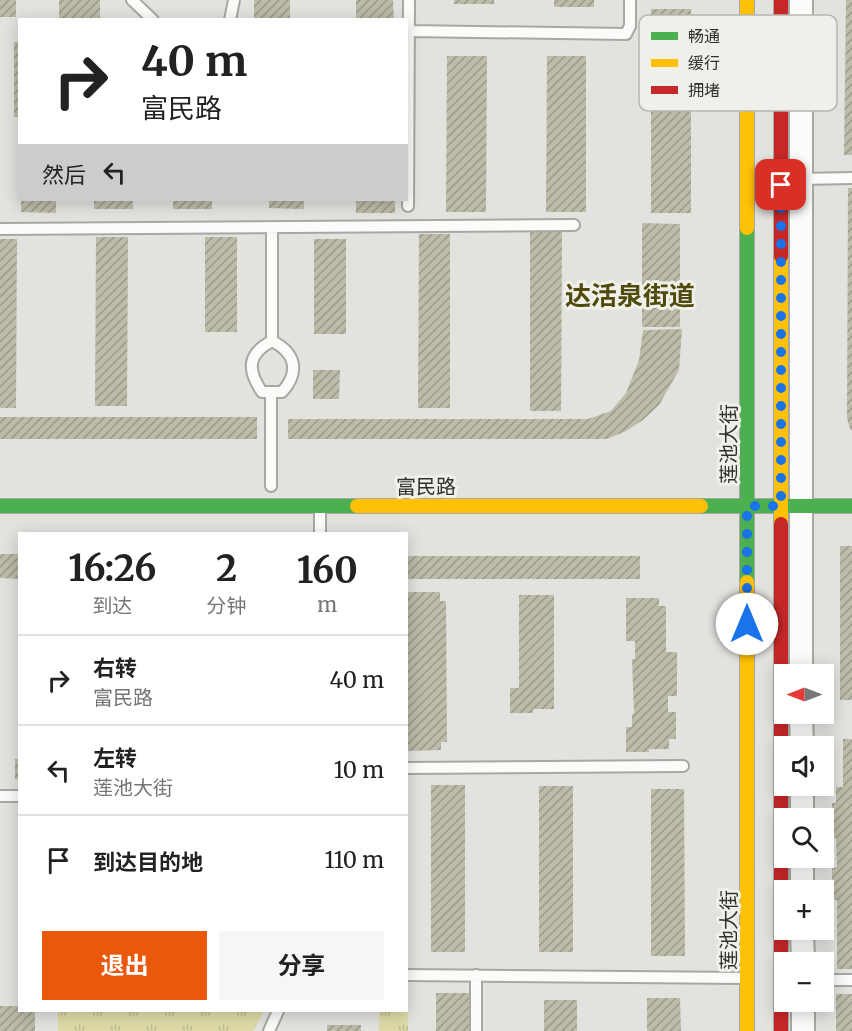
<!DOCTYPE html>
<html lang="zh">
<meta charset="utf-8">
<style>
body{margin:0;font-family:Merriweather,"Noto Sans SC",serif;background:#f6f6f6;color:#222;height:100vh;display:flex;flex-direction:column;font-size:22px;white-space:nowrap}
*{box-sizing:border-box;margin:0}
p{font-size:20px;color:#767676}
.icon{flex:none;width:33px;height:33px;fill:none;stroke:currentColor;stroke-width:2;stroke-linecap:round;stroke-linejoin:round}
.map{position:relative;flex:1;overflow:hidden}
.side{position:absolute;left:18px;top:532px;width:390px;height:480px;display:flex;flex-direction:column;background:#fff;border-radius:0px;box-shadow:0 3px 15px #0003}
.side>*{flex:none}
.top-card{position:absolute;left:18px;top:18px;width:390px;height:183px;border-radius:0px;box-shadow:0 3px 15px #0003;background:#fff;color:#222;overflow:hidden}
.needle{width:39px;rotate:270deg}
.buttons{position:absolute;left:774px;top:664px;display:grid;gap:12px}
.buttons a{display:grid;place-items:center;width:60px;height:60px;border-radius:0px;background:#fff;box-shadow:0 3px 15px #0003;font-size:30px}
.pin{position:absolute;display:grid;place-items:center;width:51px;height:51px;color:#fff;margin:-26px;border-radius:12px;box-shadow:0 3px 9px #0006}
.me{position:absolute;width:66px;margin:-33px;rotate:0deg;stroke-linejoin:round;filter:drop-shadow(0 0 4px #0008)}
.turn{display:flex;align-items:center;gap:21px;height:126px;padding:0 24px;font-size:27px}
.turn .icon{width:78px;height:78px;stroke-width:2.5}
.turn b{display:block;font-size:42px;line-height:51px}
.then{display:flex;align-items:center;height:57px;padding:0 24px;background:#0003;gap:12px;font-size:22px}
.eta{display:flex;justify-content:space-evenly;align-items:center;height:102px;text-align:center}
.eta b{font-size:36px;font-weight:700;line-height:42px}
.action{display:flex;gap:12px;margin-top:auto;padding:12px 24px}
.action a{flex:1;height:69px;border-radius:0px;background:#ea580c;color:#fff;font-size:24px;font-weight:700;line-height:69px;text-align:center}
.action a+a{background:#f6f6f6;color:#222}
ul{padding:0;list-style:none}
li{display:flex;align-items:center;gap:18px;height:90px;padding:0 24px;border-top:2px solid #e0e0e0}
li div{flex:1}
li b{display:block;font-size:22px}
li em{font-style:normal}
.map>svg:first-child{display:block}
.grass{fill:url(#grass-tufts)}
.building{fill:url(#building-hatch)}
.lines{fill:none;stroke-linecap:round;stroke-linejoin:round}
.lane-casing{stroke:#a7a7a4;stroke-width:14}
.street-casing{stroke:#a7a7a4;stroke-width:26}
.fast-casing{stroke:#a7a7a4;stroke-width:16}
.slow-casing{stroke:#a7a7a4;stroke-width:16}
.jam-casing{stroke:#a7a7a4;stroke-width:16}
.lane{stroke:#fbfbfa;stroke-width:10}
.street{stroke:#fbfbfa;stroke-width:22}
.fast{stroke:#4caf50;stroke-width:14}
.slow{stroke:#ffc107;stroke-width:14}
.jam{stroke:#c62828;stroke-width:14}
.route{stroke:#1a73e8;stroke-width:10;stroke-dasharray:0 18}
.labels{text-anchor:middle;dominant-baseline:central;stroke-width:6;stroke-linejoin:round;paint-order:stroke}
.street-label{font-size:20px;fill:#30302e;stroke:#f0f0ea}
.district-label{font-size:26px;font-weight:bold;fill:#504b0c;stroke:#f0f0ea}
.key{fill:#f0f0ea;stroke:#b6b6b2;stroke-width:1.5}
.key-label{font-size:16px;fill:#30302e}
</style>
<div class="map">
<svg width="852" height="1031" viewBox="0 0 852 1031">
<defs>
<pattern id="grass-tufts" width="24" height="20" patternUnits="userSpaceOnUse" patternTransform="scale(1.5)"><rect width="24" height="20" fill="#dedba8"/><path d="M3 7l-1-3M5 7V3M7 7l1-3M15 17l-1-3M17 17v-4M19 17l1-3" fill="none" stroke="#bfbc91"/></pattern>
<pattern id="building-hatch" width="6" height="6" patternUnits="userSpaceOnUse" patternTransform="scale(1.5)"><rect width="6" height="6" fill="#bdbca9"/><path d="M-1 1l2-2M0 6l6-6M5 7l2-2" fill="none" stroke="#9a998a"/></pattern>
</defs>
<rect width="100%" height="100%" fill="#e2e2de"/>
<path class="grass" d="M407,990H408V1031H379V1011H406Z
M58,1011H264L253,1031H58Z"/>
<path class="building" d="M0,0H16V17H0Z
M59,0H100V20H59Z
M254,0H290V20H254Z
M356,0H393L394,20H356Z
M454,0H494V4H454Z
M554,0H594V7H554Z
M846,0H852V155H844Z
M651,9H691V213H651Z
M14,42H20V117H14Z
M447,56H487L486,212H446Z
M547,56H586V212H546Z
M848,188H852V431L850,429L847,418Z
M21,200H56V213L21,212Z
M94,200H133V209H94Z
M173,200H212V209H173Z
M269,200H304V209L269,208Z
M356,200H395V213H356Z
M642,223L680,224V327H642Z
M530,232H562L561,411H530Z
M419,234H450V408H418Z
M96,237H128L127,406H95Z
M205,237H237V332H205Z
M0,239H17L16,408H0Z
M314,239H346V334H314Z
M682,329L679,370L659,405L643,420L626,431L607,439H288V419H588L611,411L626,393L639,360L643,330Z
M313,370H340L339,399H313Z
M0,417H257V439H0Z
M840,546H852V700H840Z
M0,554H20V579L0,578Z
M406,556H640V579H406Z
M407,592H440V601H446L447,742H441V750L406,751Z
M519,595H554V709H533V713H510V688H519Z
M626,598H659V606H666V652H677V696H668V712H676V739H669V749H649V752H626V727H632V714H634L632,659H635V641H626Z
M843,739H852V969H837V900H832V867H837L836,838H832V803H836V787H843Z
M15,759H20V779H15Z
M431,785H465V952H431Z
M539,786H573V952H539Z
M651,789H684L685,956H651Z
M436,993H470V1031H436Z
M836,994H852V1031H836Z
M647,998H680L681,1031H647Z
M544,1000H577V1031H544Z
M0,1006H20V1011H35V1031H0Z
M327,1025H361V1031H327Z"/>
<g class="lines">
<defs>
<path id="lane" d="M132,0L153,20
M230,20L234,0
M410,31L626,34L630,26V0
M801,179L852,178
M408,206L409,0
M272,227V341
M0,229L574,225
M272,341C296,353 300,372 282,392H262C247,370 247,354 272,341Z
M271,392V486
M320,507V534
M406,768L683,766
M0,796H20
M406,975L745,978
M476,975V1031
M824,980H852
M269,1031L278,1011"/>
<path id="street" d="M801,0V675
M801,714L802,747
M802,786V819
M802,858V891
M802,930L803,963
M803,1002V1031"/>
<path id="fast" d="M747,228V582
M0,506H357
M701,506H852"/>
<path id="slow" d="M747,0V228
M781,256V524
M357,506H701
M747,582V1031"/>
<path id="jam" d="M781,0V256
M781,524V1031"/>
</defs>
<use href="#lane" class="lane-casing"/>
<use href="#street" class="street-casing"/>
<use href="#fast" class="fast-casing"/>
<use href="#slow" class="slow-casing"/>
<use href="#jam" class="jam-casing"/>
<use href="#lane" class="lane"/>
<use href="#street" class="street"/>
<use href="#fast" class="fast"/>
<use href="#slow" class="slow"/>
<use href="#jam" class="jam"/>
</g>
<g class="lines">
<path class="route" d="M747,624V506H781V185"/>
</g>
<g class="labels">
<g class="street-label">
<text transform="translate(728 444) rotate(-90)">莲池大街</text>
<text x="426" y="486">富民路</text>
<text transform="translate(728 930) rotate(-90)">莲池大街</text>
</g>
<g class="district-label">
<text x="630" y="295">达活泉街道</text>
</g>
</g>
<rect x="639" y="15" width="198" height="96" rx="9" class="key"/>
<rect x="651" y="32" width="27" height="8" fill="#4caf50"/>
<rect x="651" y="59" width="27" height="8" fill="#ffc107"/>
<rect x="651" y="86" width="27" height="8" fill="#c62828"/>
<g class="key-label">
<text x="688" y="42">畅通</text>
<text x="688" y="69">缓行</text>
<text x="688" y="96">拥堵</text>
</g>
</svg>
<div class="buttons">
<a><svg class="needle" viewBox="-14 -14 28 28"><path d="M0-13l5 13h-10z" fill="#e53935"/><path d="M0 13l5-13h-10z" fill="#767676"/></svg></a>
<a><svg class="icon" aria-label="sound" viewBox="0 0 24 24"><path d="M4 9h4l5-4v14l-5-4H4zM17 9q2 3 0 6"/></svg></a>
<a><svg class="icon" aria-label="search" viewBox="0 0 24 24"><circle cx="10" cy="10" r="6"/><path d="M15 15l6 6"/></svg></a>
<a>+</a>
<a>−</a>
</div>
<div class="pin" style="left:781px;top:185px;background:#d93025"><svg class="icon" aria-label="arrive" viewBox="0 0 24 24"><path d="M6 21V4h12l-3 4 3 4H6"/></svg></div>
<svg class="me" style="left:747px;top:624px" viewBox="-20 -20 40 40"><circle r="19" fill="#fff"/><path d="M0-13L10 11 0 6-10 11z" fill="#1a73e8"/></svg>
<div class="top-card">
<div class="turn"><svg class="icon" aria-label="right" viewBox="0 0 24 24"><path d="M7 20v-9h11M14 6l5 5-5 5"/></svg><div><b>40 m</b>富民路</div></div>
<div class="then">然后<svg class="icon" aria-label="left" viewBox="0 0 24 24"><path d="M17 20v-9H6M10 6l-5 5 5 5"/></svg></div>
</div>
<section class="side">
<div class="eta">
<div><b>16:26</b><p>到达</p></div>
<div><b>2</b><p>分钟</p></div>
<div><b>160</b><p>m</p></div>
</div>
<ul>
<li><svg class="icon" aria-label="right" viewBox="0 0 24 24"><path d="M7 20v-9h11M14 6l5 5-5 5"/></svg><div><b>右转</b><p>富民路</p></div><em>40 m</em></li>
<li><svg class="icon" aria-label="left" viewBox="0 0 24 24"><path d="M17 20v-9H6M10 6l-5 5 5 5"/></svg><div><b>左转</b><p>莲池大街</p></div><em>10 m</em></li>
<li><svg class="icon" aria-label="arrive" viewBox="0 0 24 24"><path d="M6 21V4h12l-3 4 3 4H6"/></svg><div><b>到达目的地</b></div><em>110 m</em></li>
</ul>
<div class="action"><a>退出</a><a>分享</a></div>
</section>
</div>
